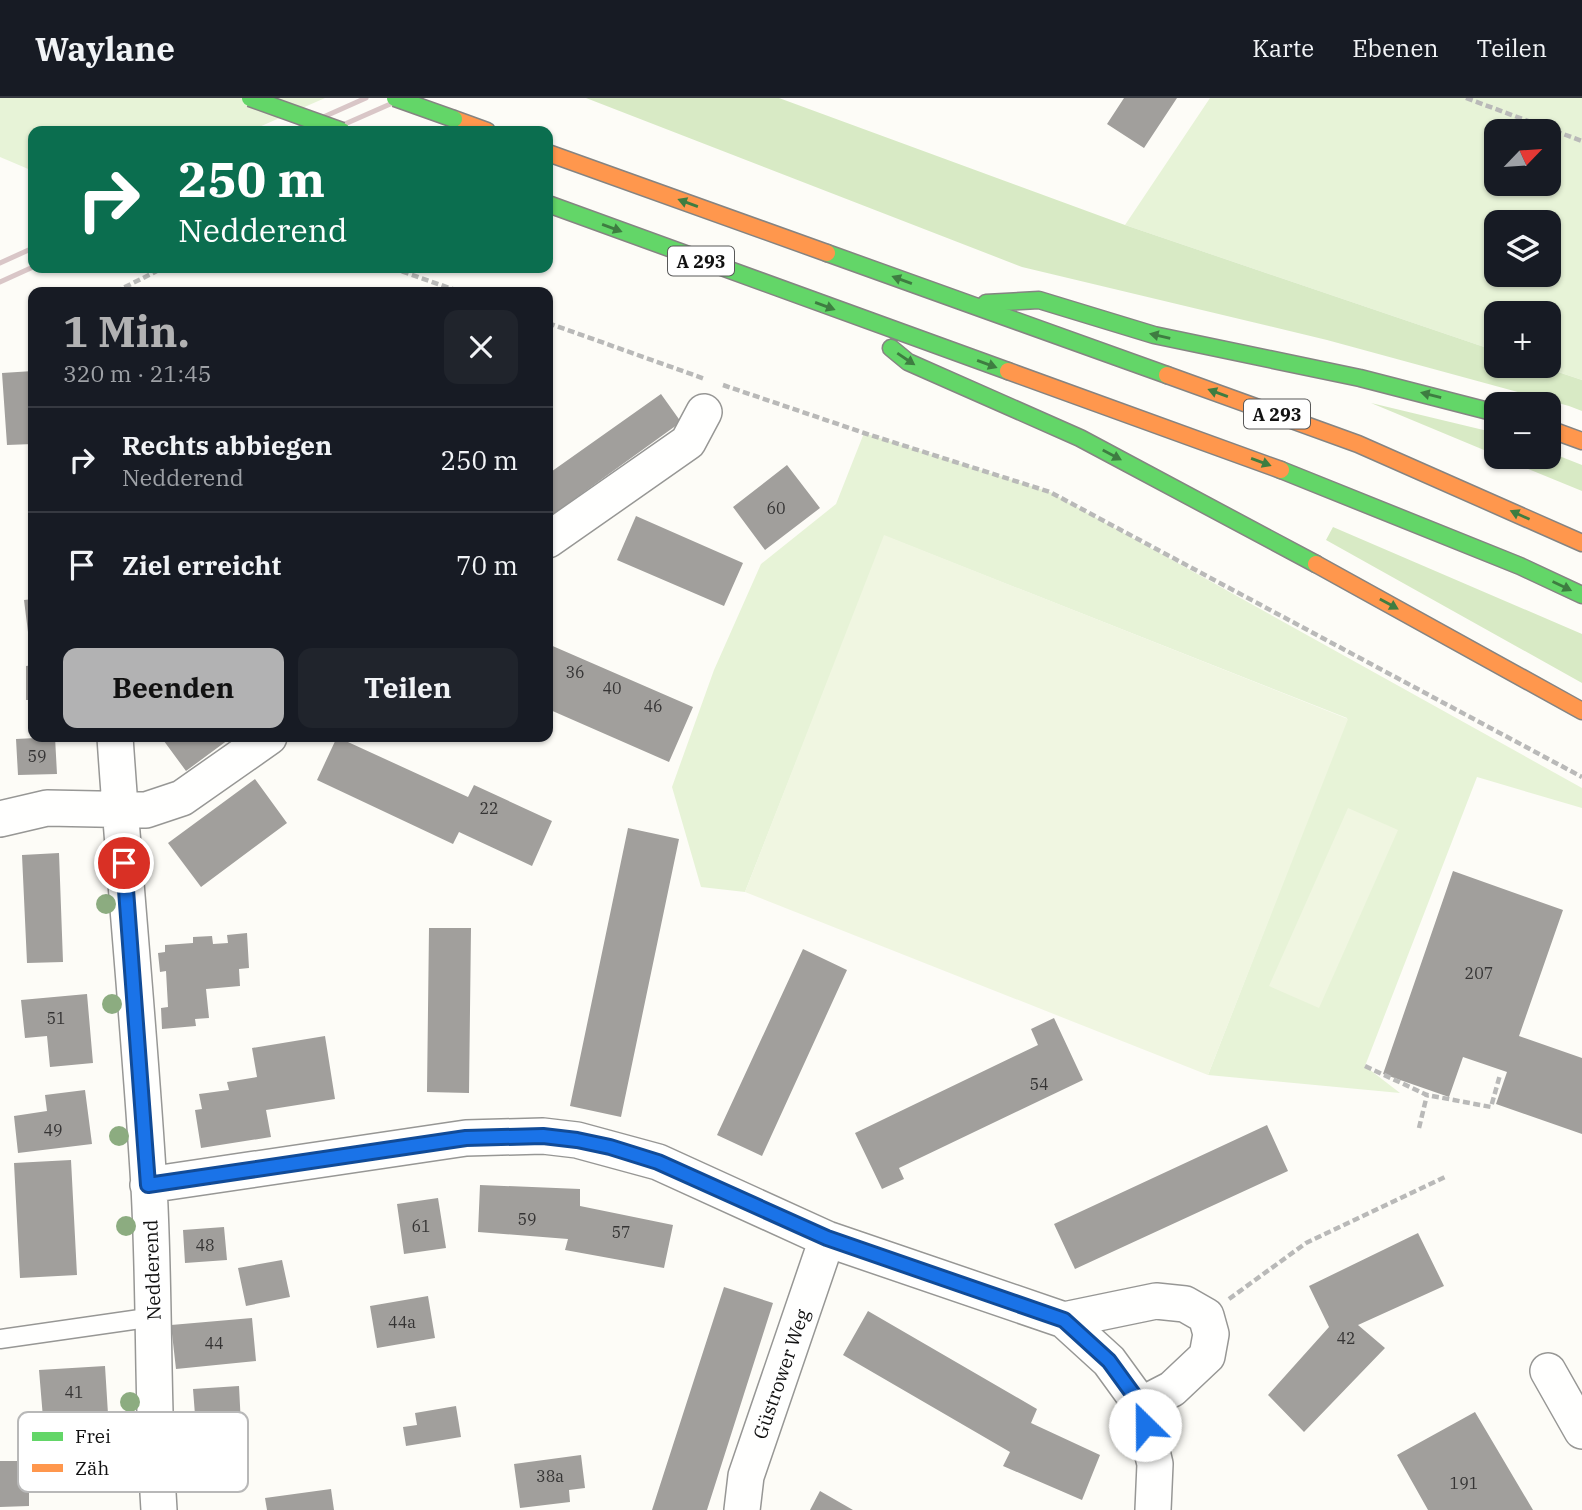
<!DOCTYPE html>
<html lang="de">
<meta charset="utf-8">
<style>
body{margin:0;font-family:"IBM Plex Serif",serif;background:#20242c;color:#f1f3f6;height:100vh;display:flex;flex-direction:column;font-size:26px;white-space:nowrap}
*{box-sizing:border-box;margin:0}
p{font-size:23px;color:#9ea1a6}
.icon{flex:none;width:38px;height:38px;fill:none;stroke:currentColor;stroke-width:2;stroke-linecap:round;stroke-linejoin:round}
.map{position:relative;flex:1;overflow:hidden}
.details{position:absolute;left:28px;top:189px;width:525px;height:455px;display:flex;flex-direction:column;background:#171b24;border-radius:14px;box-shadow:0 2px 5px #0004}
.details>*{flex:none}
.hud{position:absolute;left:28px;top:28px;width:525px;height:147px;border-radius:14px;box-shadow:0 2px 5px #0004;background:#0b6e4f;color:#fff;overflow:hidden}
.needle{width:46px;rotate:65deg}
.controls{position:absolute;left:1484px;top:21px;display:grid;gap:14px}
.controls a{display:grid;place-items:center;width:77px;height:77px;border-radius:14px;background:#171b24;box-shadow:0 2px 5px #0004;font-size:35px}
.pin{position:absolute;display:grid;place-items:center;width:60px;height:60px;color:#fff;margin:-30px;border:4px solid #fff;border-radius:50%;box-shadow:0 2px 7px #0007}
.me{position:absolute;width:77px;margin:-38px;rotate:337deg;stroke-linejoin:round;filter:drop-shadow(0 0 5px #0008)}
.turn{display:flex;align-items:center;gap:24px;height:147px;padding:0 35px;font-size:32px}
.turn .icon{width:91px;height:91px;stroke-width:2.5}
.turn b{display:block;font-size:49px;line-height:60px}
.round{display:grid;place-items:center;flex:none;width:74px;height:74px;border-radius:14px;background:#20242c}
.summary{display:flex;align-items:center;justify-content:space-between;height:119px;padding:0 35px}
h1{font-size:42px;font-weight:700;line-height:52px;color:#b2b2b3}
.action{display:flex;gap:14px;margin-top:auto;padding:14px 35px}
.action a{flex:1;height:80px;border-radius:14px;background:#b2b2b3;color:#111;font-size:28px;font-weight:700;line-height:80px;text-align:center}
.action a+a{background:#20242c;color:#f1f3f6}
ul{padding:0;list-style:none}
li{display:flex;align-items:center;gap:21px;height:105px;padding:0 35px;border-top:2px solid #363941}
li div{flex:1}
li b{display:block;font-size:26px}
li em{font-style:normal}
header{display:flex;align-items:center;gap:42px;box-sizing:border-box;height:98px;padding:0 35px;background:#171b24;border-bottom:2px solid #363941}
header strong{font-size:33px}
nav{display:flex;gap:38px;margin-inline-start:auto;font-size:24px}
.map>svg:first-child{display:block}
.green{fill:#e7f3d7;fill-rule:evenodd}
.forest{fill:#d8eac5}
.pitch{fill:#f0f6e1}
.building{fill:#a19f9c}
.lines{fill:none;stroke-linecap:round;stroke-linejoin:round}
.lane-casing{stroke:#979795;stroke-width:21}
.street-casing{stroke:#979795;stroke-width:38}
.fast-casing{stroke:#858482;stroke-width:19}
.slow-casing{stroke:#858482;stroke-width:19}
.path{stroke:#b9b9b8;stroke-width:4.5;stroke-dasharray:7 3.5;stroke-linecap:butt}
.lane{stroke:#fffffe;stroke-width:18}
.street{stroke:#fffffe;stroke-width:35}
.fast{stroke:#63d668;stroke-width:16}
.slow{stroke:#ff974d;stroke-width:16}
.rail{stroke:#d9c6c7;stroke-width:5}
.fast-bridge-casing{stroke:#858482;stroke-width:19;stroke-linecap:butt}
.fast-bridge{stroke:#63d668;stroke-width:16}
.tree{fill:#8cac80}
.oneway{fill:#3e7d41}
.route-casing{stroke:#114b97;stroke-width:18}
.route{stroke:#1a73e8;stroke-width:12}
.labels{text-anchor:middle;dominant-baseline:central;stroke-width:7;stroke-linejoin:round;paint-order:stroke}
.number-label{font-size:16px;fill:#353434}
.shield{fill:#fff;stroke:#585858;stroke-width:2}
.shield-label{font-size:18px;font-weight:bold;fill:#111}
.street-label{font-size:19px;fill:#111;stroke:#fff}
.key{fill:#fff;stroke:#b8b8b8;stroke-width:2}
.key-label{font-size:19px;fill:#111}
</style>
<header>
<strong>Waylane</strong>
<nav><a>Karte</a><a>Ebenen</a><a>Teilen</a></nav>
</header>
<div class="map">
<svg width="1582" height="1412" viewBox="0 0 1582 1412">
<rect width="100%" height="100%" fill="#fdfcf7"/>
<path class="green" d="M0,0H325L250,33H33V73L0,59Z
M1210,0H1582V282L1540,268H1549V215H1496V253L1125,127ZM1496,33H1549V86H1496ZM1496,124H1549V177H1496Z
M864,335L1050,394L1582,690V710L1477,679L1365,968L1400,995L1208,977L1347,620L885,438L745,794L701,789L672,689L714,572L761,466L836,406Z"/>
<path class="forest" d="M586,0H779L1125,127L1496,253V268H1540L1582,282V313L1569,308L1327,242L1022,169Z
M1371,305L1496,335V357Z
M1549,354L1582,367V393L1499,359H1549Z
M1333,429L1582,536V585L1326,442Z"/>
<path class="pitch" d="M884,437L1348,621L1208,977L745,794Z
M1348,710L1398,732L1319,910L1269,888Z"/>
<path class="building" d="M1124,0H1177L1144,50L1107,26Z
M33,273V346L7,347L2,275Z
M661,296L681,324L548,420V376Z
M787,367L820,410L765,452L733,409Z
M636,418L743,465L724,508L617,462Z
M33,501V534H28L24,502Z
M548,546L693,609L669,664L548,611Z
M33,567V602H26V568Z
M55,639L57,676L18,677L16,641Z
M161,639H232L186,673Z
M337,639L468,699L474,687L552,723L532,768L459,734L453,746L317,682Z
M255,681L287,725L201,789L168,745Z
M628,730L679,741L621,1019L570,1008Z
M59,755L63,864L27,865L22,757Z
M1453,773L1563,812L1519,938L1582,960V1036L1496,1006L1507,974L1463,959L1449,999L1383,976Z
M429,830H471L469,995L427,994Z
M247,835L249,870L239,871L240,888L206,891L209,920L195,921L196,928L162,931L161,910L168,909L166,873L160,874L158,855L165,854V847L193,845V839L212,838L213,846L228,845L227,837Z
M803,851L847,872L762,1058L717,1037Z
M87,896L93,965L50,969L47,938L25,940L21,902Z
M1054,920L1083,982L899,1070L904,1081L882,1091L855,1035L1038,947L1031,931Z
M325,938L335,1001L266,1012L271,1039L201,1050L195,1012L202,1011L199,996L229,992L227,984L257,979L252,950Z
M85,992L92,1046L18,1055L14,1018L47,1013L45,997Z
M1267,1027L1288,1073L1075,1171L1054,1126Z
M71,1062L77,1177L20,1180L14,1065Z
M480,1087L580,1091V1108L673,1127L664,1170L565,1152L568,1141L478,1134Z
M438,1100L446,1150L404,1156L397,1106Z
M224,1129L227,1162L185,1165L183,1132Z
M1418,1135L1444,1188L1358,1227L1385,1250L1304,1334L1268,1297L1329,1229L1309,1188Z
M282,1162L290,1199L246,1208L238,1170Z
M724,1189L773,1205L707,1412H652Z
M428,1198L435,1240L377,1250L370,1208Z
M868,1213L1037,1311L1031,1325L1100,1357L1082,1402L1003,1368L1010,1354L843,1257Z
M252,1220L256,1263L176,1271L171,1227Z
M105,1268L108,1316L43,1320L39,1272Z
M239,1288L241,1327L196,1330L193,1291Z
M456,1308L461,1339L406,1348L403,1329L417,1327L415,1315Z
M1475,1314L1533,1412H1428L1397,1357Z
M581,1357L585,1390L569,1392L570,1404L520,1410L514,1366Z
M0,1363H29V1408L0,1409Z
M331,1391L334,1412H267L265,1400Z
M820,1393L853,1412H810Z"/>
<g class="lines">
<defs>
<path id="lane" d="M0,1241L154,1219"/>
<path id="street" d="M548,442L688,344L704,314
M115,639C125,789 140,938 149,1089C155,1196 152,1304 159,1412
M0,721L47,710L146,712L182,700L269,639
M148,1087L466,1040L543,1038L577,1042L658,1064L827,1141L1064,1222L1109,1263L1141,1307L1155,1366L1153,1412
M1064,1222L1156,1203L1185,1206L1206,1218L1211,1236L1207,1258L1172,1291L1141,1307
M1548,1273L1582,1333
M742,1412L746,1378L827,1141"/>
<path id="fast" d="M548,106L1008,273
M827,155L1167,277
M986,205L1039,202L1154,237L1360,280L1496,315
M891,250L908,264L1080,340L1316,466
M1281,372L1520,468L1582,497"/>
<path id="slow" d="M454,21L487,33
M548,55L827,155
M1008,273L1281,372
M1167,277L1358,346L1582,445
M1549,331L1582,343
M1316,466L1582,613"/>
</defs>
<use href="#lane" class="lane-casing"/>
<use href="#street" class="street-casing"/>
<use href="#fast" class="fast-casing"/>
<use href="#slow" class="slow-casing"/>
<path class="path" d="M1466,0L1582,43
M392,170L461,194
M115,194L163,170
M33,200V201
M548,225L705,281
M723,287L864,335L1050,394L1582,679
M1365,968L1427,997L1491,1009L1500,977
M1419,1030L1427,997
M1229,1201L1306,1145L1445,1079"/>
<use href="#lane" class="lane"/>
<use href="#street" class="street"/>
<use href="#fast" class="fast"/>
<use href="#slow" class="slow"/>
<path class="rail" d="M292,33L366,0
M329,33L404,0
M0,165L33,150
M0,184L33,169"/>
<defs>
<path id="fast-bridge" d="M250,0L342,33
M395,0L454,21"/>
</defs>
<use href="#fast-bridge" class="fast-bridge-casing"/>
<use href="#fast-bridge" class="fast-bridge"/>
</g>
<g class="tree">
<circle cx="106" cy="806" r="10"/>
<circle cx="112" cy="906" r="10"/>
<circle cx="119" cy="1038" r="10"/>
<circle cx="126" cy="1128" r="10"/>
<circle cx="130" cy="1304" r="10"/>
</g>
<defs><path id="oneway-solid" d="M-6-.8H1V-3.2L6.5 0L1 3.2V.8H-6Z" transform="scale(1.75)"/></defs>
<g class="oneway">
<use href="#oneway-solid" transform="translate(688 105) rotate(-160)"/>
<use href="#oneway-solid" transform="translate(612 130) rotate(20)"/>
<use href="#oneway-solid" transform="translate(902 182) rotate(-160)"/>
<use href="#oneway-solid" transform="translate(825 208) rotate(20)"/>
<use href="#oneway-solid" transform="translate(1160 238) rotate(-167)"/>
<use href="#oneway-solid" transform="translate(906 261) rotate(34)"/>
<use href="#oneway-solid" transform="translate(987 266) rotate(20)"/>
<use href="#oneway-solid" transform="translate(1218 295) rotate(-160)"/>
<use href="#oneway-solid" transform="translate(1431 297) rotate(-166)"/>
<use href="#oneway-solid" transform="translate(1112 357) rotate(28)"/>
<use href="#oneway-solid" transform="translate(1261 364) rotate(20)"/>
<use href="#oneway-solid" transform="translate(1520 417) rotate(-156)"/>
<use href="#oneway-solid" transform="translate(1562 488) rotate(26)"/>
<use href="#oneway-solid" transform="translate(1389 506) rotate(29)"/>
</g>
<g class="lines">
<defs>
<path id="route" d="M124,765L148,1087L466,1040L543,1038L577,1042L610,1049L658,1064L827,1140L1064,1222L1109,1263L1141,1307L1145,1327"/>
</defs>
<use href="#route" class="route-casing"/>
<use href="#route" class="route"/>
</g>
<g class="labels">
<g class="number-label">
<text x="776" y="410">60</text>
<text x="575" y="574">36</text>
<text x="612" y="590">40</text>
<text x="653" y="608">46</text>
<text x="37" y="658">59</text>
<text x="489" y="710">22</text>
<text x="1479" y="875">207</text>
<text x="56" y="920">51</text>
<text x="1039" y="986">54</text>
<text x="53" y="1032">49</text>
<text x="527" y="1121">59</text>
<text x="421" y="1128">61</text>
<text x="621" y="1134">57</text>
<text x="205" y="1147">48</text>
<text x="402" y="1224">44a</text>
<text x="1346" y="1240">42</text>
<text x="214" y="1245">44</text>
<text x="74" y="1294">41</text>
<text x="550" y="1378">38a</text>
<text x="1464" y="1385">191</text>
</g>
<g class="shield">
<rect x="668" y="148.5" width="66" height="29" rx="5"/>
<rect x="1244" y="301.5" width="66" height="29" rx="5"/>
</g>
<g class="shield-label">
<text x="701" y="163">A 293</text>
<text x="1277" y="316">A 293</text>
</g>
<g class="street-label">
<text transform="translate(152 1172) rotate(-92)">Nedderend</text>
<text transform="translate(781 1276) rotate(-71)">Güstrower Weg</text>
</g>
</g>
<rect x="18" y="1314" width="230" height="80" rx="10" class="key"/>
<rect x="32" y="1334" width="31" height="9" fill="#63d668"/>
<rect x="32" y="1366" width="31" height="8" fill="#ff974d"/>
<g class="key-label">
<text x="75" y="1345">Frei</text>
<text x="75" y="1377">Zäh</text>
</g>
</svg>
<div class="controls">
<a><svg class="needle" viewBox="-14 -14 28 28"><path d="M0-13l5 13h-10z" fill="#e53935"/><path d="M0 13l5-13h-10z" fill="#9ea1a6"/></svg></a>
<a><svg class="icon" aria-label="layers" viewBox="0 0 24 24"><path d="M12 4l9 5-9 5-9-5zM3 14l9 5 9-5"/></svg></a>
<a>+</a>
<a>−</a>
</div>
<div class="pin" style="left:124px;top:765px;background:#d93025"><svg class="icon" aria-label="arrive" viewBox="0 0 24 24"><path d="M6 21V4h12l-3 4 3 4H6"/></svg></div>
<svg class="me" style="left:1145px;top:1327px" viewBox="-20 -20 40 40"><circle r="19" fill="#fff"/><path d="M0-13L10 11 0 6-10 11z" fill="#1a73e8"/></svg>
<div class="hud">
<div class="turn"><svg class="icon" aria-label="right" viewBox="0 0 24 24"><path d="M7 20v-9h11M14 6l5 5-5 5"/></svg><div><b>250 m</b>Nedderend</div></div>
</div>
<section class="details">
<div class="summary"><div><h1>1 Min.</h1><p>320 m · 21:45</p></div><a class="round"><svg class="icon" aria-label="close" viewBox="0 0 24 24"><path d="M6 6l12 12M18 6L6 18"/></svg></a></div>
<ul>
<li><svg class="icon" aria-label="right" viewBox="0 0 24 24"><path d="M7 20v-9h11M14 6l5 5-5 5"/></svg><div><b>Rechts abbiegen</b><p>Nedderend</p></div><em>250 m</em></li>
<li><svg class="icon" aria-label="arrive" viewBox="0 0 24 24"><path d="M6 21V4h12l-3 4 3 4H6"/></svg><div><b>Ziel erreicht</b></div><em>70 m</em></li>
</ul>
<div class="action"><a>Beenden</a><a>Teilen</a></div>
</section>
</div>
